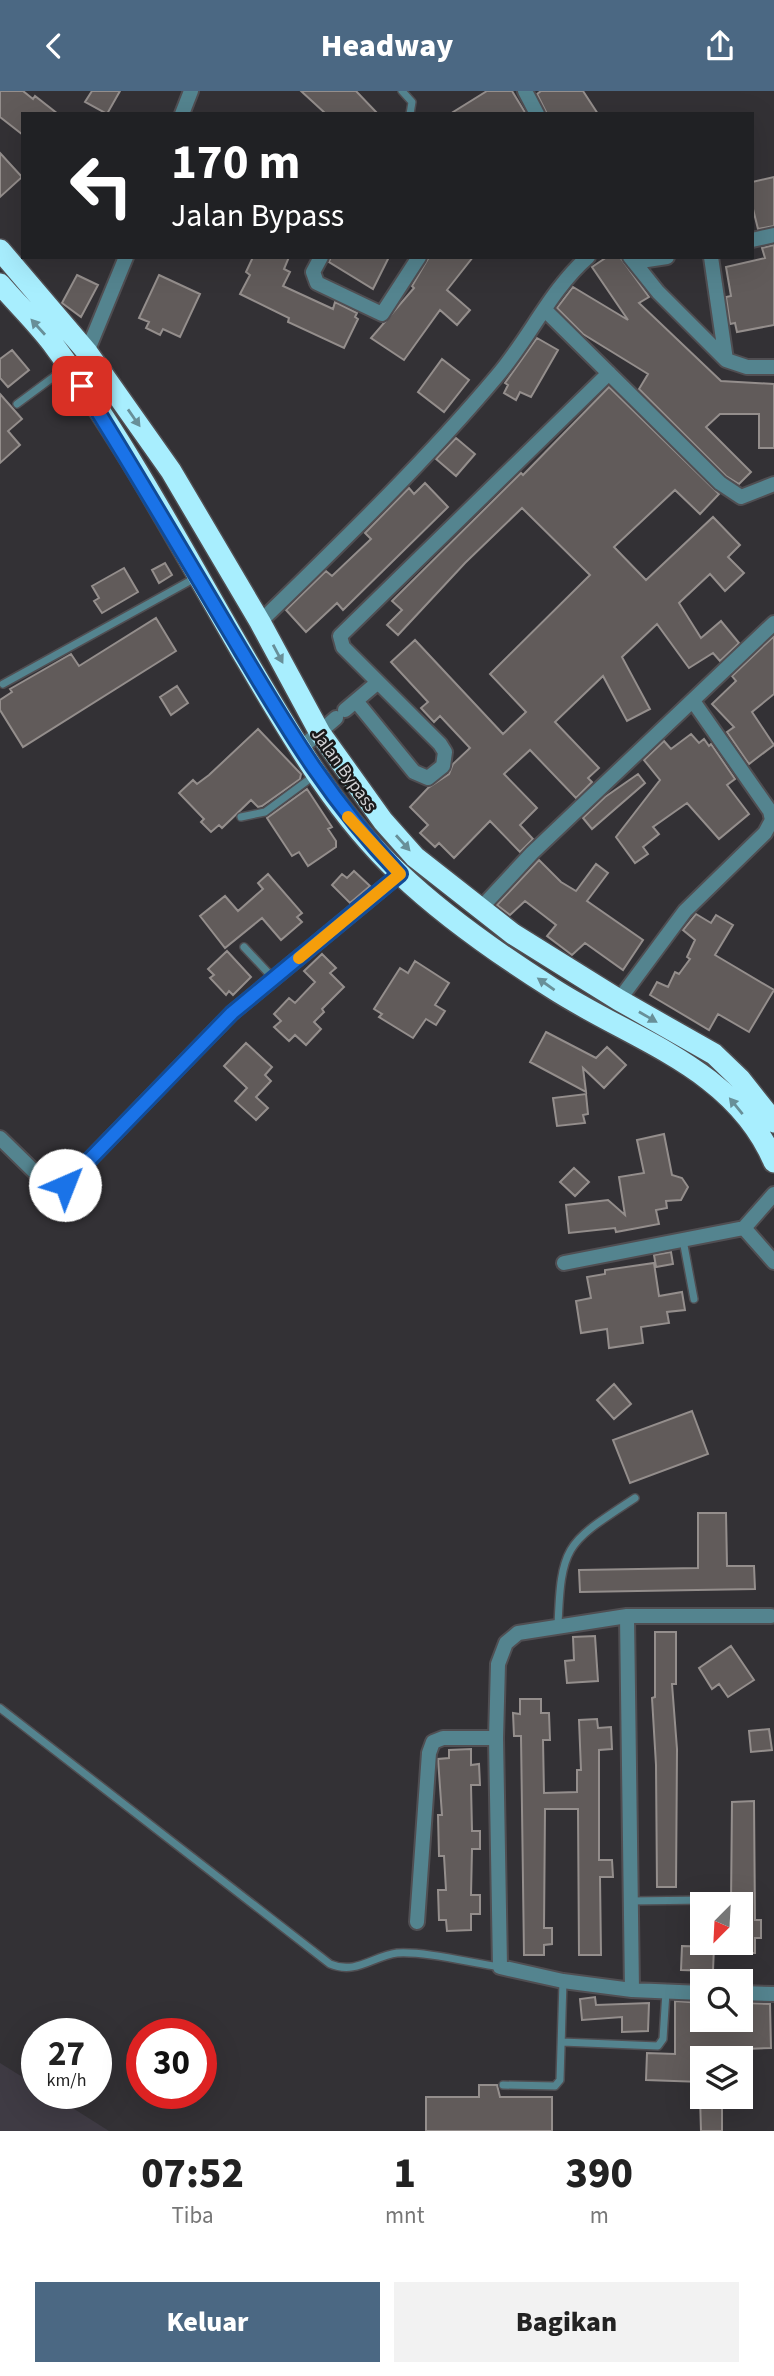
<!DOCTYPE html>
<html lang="id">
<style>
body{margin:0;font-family:"Source Sans 3",sans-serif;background:#f2f2f2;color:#222;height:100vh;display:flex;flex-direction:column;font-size:26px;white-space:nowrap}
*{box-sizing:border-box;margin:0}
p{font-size:23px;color:#767676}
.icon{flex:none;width:38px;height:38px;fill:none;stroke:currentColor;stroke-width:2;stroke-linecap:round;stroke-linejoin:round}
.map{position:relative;height:2040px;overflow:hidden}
.sheet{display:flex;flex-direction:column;background:#fff;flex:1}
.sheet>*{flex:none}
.top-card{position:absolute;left:21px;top:21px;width:733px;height:147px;border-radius:0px;box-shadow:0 7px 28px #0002;background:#202124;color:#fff;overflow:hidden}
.needle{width:46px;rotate:204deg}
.fabs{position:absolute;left:690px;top:1801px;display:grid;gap:14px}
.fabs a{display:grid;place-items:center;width:63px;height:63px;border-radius:0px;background:#fff;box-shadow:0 7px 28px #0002;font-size:35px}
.speed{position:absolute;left:21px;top:1927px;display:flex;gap:14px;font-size:35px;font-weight:700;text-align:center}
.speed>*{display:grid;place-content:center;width:91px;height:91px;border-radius:50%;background:#fff;box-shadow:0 7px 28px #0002;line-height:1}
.speed small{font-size:18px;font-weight:400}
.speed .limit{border:10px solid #d22;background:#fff;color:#111}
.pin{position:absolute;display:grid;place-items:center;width:60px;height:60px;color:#fff;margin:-30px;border-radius:14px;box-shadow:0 4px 10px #0006}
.me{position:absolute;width:77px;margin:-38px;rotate:44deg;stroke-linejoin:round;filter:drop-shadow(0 0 5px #0008)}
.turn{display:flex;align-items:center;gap:24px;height:147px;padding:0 35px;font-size:32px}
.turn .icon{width:91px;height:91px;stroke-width:2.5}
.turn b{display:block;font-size:49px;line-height:60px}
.eta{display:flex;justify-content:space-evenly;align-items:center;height:119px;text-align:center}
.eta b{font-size:42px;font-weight:800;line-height:49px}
.primary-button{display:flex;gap:14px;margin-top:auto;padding:14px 35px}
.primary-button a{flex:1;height:80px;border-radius:0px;background:#4b6883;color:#fff;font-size:28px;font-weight:800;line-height:80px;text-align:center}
.primary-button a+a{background:#f2f2f2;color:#222}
header{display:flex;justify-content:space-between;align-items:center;height:91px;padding:0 35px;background:#4b6883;color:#fff;font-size:32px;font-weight:800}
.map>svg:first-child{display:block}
.built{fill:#3f3b44}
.building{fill:#615b5a;stroke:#948e8c;stroke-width:2}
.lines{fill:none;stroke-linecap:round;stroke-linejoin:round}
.lane-casing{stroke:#504e52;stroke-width:10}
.street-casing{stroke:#504e52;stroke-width:18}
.highway-casing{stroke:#504e52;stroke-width:24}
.lane{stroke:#54848f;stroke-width:7}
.street{stroke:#54848f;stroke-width:14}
.highway{stroke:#a8eefe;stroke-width:21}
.oneway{fill:#688f98}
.route-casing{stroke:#114b97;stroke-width:18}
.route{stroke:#1a73e8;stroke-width:12}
.slow{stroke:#f59e0b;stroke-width:12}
.labels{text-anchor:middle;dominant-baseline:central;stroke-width:5;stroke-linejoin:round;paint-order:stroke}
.street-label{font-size:18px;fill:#d4d3d6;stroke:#1a1a1b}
</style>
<header><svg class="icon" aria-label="back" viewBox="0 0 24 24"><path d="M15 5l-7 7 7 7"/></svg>Headway<svg class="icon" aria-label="share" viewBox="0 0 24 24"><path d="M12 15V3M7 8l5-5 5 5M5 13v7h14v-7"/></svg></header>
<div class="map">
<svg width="774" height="2040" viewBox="0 0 774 2040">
<rect width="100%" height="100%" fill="#333135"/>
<path class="built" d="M0,1972L37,1995V2002H49L109,2040H0Z"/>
<path class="building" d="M0,0H23L33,8L35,5L58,23H23V44L0,26Z
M92,0H120L107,23L85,11Z
M301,0H356L378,23H326Z
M487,0H512L526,23H450Z
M541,0H583L598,23H547L537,3Z
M0,62L22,86L0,106Z
M774,86V135L758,138L752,114V91Z
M774,154V234L737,241L735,232L730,233L726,206L731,205L726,176L765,167L762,157Z
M253,166H289L284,178L290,181L283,195L333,218L335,211L357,222L355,226L358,228L344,257L288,231L289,227L240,203L250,184L246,181Z
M331,166H389L373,198L329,171Z
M429,166H473L447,199L470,219L457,234L440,219L404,269L371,247L414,197L412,195Z
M607,166H620L649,206L639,212L721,290L774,293V357H759V323H720L706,336L751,381L739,393L726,385L639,298L648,283L583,243L557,217L573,196L628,229L592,176Z
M77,184L98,194L81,226L62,212Z
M159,184L200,203L180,246L163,238L160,244L146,237L149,231L139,227Z
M537,247L558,259L531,306L520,301L516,309L504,302L508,294L505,292Z
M12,259L29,279L8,296L0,287V268Z
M442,268L469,289L444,321L418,301Z
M609,296L719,403L700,423L675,399L614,456L646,489L713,426L740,454L728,466L744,482L725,500L710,483L679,512L701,547L721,530L739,552L720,570L713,562L689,577L657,533L622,566L650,618L627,630L603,585L555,631L599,677L588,687L592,691L576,707L530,659L504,683L537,717L520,734L533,748L520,761L490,730L454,767L439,752L435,756L420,742L428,734L410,716L428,697L449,683L453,673L470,657L440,625L434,631L421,617L428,611L391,571L415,549L503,643L526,621L490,583L590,484L522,417L465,472L398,544L387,534L402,519L392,510L521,382L523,384Z
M0,303L22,328L8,340L20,354L0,372Z
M456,347L475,363L456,385L436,368Z
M425,392L448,416L343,519L337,512L306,541L286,519L326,480L332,485L371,448L365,442L409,397L414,403Z
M165,472L172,484L159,492L152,479Z
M124,477L138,501L102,522L94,510L99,507L92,495Z
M156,527L176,560L23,656L0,619V609L12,601L10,598L71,563L79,575Z
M774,545V603L752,621L774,654L749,673L727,641L734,636L712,613L736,590L732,585Z
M177,595L188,612L171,624L160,606Z
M258,638L301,683L300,688L262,715L258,716L251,709L222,737L219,734L211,741L201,731L204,728L179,702L193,689L197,693L209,684Z
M691,643L699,652L704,648L709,655L711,653L735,688L727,694L749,723L719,748L687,712L653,736L659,743L643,756L648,763L635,772L616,746L660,689L644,669L664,650L671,658Z
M638,683L645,692L592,738L583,727L605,706Z
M307,698L332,736L328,738L336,750V756L308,775L299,761L292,765L267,727Z
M539,769L561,791L576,800L596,773L608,782L587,810L643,849L623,879L585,852L572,864L547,845L556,834L525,810L510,824L497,814Z
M354,780L370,795L350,812L332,794L342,783L347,787Z
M268,783L302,822L297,826L302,831L281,849L262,827L225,857L200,825L225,805L238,820L263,798L258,792Z
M696,823L711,832L716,824L733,834L715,864L774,899L749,941L718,923L709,939L650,904L657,891L668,896L675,881L679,883L690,868L687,866L695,849L683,839Z
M227,860L251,886L233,904L229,900L226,904L210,887L214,884L208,878Z
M322,863L336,877L330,882L344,896L322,918L324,921L314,931L321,938L306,954L295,944L289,950L274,936L281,930L274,923L289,907L295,912L315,891L304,880Z
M415,870L449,892L435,914L445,920L436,934L426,928L413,947L379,926L382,923L374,918L400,877L408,882Z
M546,941L596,967L607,956L626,974L604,997L583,977L586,1001L530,971Z
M246,952L272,976L265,984L271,990L256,1006L268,1017L256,1029L235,1010L247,997L224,975Z
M586,1003L588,1023L583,1024L585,1032L557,1035L553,1007Z
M664,1043L672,1084L682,1087L688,1096L681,1109L666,1110L667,1117L656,1119L659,1133L616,1141L615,1137L569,1142L566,1114L608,1109L625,1124L619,1086L644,1082L637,1049Z
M574,1077L589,1091L575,1105L560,1091Z
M671,1161L673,1173L656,1176L654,1164Z
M654,1172L659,1205L682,1201L685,1219L667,1221L669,1232L641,1236L643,1252L609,1257L607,1238L581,1242L576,1210L591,1207L587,1186L605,1183V1179Z
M614,1293L631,1313L614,1328L597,1309Z
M692,1320L708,1363L630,1392L613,1349Z
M698,1422H726L727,1475H754L755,1498L580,1501L579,1479L698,1477Z
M655,1541H676V1593H672L677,1658L676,1796H657L656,1674L652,1607L655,1606Z
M595,1545L598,1590L567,1592L565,1570L574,1569L573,1546Z
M731,1555L754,1589L728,1606L719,1593L712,1598L699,1577Z
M520,1608H541V1622H549L550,1649H543L544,1702L577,1701V1679H581L579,1629L597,1628L598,1637L611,1636L612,1658L599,1659V1769H612L613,1786H600L601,1864H579L578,1718H545L544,1837H552V1853L544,1854V1864H524L521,1645H514L513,1622L520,1623Z
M769,1638L772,1659L751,1661L749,1640Z
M471,1658V1674L479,1673L480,1694H471L472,1740H480V1758H472L471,1804H480V1823H471V1839L447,1840L446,1829H439L438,1799H446L444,1765H439L438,1724H442L438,1668L449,1667V1659Z
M754,1710L755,1829H761V1847H755V1862H740V1813H731L732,1711Z
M682,1855L714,1856L713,1880L681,1879Z
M595,1906L596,1914L649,1912L648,1940L622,1941V1926L582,1929L580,1908Z
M675,1910L702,1912V1928H740L746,1926V1912L770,1913L771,1957L721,1959V1967H702V1991L646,1989L647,1962L675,1963Z
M479,1994H497L500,2006H552V2040H426V2006H479Z
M700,2006H722V2040H701Z"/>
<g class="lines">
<defs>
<path id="lane" d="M402,0L412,11L410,23
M17,313L67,276
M3,593L197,486
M241,726L265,721L315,684
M244,856L273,887
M683,1149L694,1208
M558,1535C561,1452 567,1452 635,1407
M0,1617L330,1873C356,1884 373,1865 397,1862C424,1860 472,1872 500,1876
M630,1810L706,1809
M562,1951L658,1955L663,1948L666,1901
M503,1994L555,1995L560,1989L563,1890"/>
<path id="street" d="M525,0L537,23
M182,23L191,0
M752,149L774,144
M321,166L313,181L317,192L382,223L419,166
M630,166L658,201L726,269L747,276H774
M711,166L726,269
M634,171L667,166
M545,219L720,392L741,406L774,393
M87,261L126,166
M260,531C341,452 424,372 497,285C529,248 551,198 588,166
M356,610L414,681L428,687L443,675L445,661L440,653L343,556L340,545L609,282
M345,619L377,592
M300,658L336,627
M480,818L532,762L774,532
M619,909L685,820L765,742L772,729L770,720L693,610
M0,1047L47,1093L59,1096L65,1094L232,922L400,783
M744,1137L774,1171
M564,1172L744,1137L774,1103
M627,1525L518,1542L506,1552L498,1573L496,1647L500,1876L563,1890L632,1899
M417,1831L429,1662L433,1651L443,1647H496
M702,1902L632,1899L627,1525H771
M740,1902L774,1903"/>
<path id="highway" d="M0,159L87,261L171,380L260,531L320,642L383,730L415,766L513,843L619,909L714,963L740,988L774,1031
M0,193C18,214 39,234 55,256C128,354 185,464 246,568C291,644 334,721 399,782C444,825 500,864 552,897C632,949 734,976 774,1071"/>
</defs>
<use href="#lane" class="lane-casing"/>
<use href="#street" class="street-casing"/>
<use href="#highway" class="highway-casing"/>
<use href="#lane" class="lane"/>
<use href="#street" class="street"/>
<use href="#highway" class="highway"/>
</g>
<defs><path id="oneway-solid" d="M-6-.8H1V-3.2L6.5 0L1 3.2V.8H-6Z" transform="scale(1.75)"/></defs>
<g class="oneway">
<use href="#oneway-solid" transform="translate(38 236) rotate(-132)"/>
<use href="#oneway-solid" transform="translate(134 327) rotate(55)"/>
<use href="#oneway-solid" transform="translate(278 563) rotate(62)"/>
<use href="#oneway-solid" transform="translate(403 752) rotate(48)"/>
<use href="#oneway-solid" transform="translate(546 893) rotate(-145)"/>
<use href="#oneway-solid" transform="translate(648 926) rotate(30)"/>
<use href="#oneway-solid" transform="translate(736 1015) rotate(-129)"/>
</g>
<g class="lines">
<defs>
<path id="route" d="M65,1094L232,922L400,783C325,705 282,628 227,536C179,455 132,375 82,295"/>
</defs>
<use href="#route" class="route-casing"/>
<use href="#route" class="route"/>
<path class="slow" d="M299,867L400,783L348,726"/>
</g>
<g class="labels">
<g class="street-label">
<text transform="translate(344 679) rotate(54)">Jalan Bypass</text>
</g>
</g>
</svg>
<div class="fabs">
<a><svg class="needle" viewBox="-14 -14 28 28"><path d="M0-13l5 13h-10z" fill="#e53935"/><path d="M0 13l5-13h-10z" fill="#767676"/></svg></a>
<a><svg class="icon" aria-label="search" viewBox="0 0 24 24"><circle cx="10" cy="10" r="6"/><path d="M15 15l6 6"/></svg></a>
<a><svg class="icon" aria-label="layers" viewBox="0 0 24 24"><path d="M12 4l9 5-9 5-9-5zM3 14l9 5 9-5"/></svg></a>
</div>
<div class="speed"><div>27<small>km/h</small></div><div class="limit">30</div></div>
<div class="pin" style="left:82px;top:295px;background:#d93025"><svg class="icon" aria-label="arrive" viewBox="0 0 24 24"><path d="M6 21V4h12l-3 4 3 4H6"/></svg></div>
<svg class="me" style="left:65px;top:1094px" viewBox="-20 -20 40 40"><circle r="19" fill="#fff"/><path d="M0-13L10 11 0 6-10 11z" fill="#1a73e8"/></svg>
<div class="top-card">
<div class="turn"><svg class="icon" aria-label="left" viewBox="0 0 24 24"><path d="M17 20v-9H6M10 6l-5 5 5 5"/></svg><div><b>170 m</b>Jalan Bypass</div></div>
</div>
</div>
<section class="sheet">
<div class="eta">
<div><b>07:52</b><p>Tiba</p></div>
<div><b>1</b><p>mnt</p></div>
<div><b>390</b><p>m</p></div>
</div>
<div class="primary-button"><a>Keluar</a><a>Bagikan</a></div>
</section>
